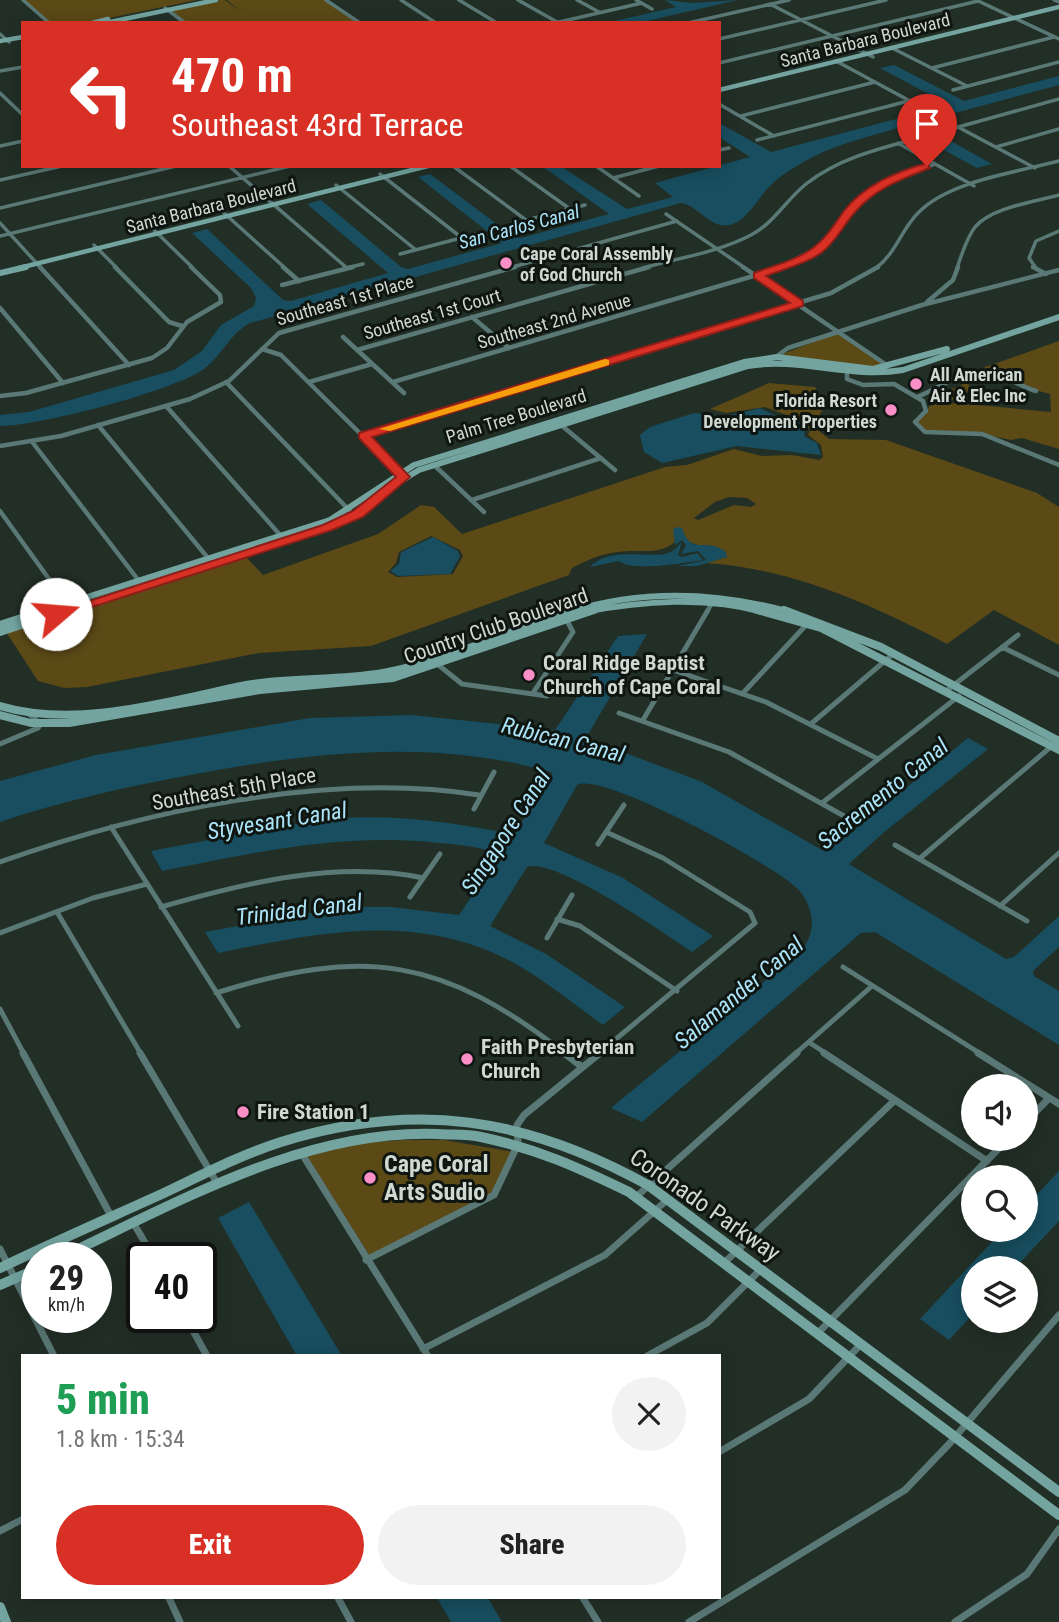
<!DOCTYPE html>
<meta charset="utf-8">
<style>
body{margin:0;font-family:"Roboto Condensed",sans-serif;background:#f2f2f2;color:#222;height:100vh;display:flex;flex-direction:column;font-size:26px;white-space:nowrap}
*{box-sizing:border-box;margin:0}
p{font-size:23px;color:#767676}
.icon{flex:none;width:38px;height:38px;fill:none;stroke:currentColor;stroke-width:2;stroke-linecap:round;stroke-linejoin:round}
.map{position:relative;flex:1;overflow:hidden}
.panel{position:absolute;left:21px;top:1354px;width:700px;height:245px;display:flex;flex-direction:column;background:#fff;border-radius:0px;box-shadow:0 4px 18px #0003}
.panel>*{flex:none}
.guide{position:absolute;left:21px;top:21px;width:700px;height:147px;border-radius:0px;box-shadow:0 4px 18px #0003;background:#d93025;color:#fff;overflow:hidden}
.tools{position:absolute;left:961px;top:1074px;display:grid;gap:14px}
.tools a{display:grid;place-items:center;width:77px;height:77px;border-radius:50%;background:#fff;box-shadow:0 4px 18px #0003;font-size:35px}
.speed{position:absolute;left:21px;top:1242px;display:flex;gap:14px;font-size:35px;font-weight:700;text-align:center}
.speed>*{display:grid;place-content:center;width:91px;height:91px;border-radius:50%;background:#fff;box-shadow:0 4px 18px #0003;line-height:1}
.speed small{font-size:18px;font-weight:400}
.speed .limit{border:4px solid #111;border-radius:10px;background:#fff;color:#111}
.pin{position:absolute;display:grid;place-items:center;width:60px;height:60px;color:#fff;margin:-72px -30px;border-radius:50% 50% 50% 0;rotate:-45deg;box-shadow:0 0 7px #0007}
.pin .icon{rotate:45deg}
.me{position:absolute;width:77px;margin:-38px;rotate:72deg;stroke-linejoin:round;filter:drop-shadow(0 0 5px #0008)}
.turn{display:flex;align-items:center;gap:24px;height:147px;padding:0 35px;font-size:32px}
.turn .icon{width:91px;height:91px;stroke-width:2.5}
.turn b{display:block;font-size:49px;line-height:60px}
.round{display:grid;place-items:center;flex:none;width:74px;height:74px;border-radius:37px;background:#f2f2f2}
.head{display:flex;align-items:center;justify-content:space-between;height:119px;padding:0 35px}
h1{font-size:42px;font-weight:800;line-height:52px;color:#1e9e55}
.action{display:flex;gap:14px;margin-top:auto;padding:14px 35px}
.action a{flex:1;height:80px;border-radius:42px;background:#d93025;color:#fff;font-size:28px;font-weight:800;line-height:80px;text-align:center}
.action a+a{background:#f2f2f2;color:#222}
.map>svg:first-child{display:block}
.green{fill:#5b4916;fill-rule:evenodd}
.water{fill:#184e5f}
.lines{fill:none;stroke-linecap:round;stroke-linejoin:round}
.street-far3{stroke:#5a7876;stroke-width:3.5}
.street-far2{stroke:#5a7876;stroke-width:4.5}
.street-far1{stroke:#5a7876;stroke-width:5}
.street{stroke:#5a7876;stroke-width:7}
.secondary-far3{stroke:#73a4a0;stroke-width:4.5}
.secondary-far2{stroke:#73a4a0;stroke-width:6}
.secondary-far1{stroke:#73a4a0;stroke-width:8}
.secondary{stroke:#73a4a0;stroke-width:10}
.route{fill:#d93025;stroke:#8d1f18;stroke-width:2}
.slow{fill:#f59e0b}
.poi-dot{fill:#fa8fc8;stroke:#0f1511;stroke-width:2.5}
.labels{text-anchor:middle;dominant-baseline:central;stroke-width:6;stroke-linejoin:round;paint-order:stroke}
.far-street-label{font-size:18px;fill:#d0d8d2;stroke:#0f1511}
.far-poi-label{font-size:18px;font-weight:bold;fill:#d0d8d2;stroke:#0f1511;text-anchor:start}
.far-water-label{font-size:19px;font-style:italic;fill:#abe4f8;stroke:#0f1511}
.street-label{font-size:21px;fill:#d0d8d2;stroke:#0f1511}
.poi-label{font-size:21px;font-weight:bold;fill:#d0d8d2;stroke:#0f1511;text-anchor:start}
.water-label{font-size:23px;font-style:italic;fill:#abe4f8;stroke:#0f1511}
.near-poi-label{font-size:24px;font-weight:bold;fill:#d0d8d2;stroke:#0f1511;text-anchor:start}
.near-street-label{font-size:24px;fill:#d0d8d2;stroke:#0f1511}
</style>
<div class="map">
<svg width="1059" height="1622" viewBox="0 0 1059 1622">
<rect width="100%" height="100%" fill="#222f26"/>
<path class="green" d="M23,0H197L85,23H49Z
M220,0H225L241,12L227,0H326L358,21L185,23L169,10Z
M839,332L887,366L868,368L780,355Z
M1059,341V449L1022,438L1011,440L972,432H931L920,428L916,421L926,415L929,406L935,405L928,399L966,383L975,389L955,395L956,399L942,404L957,403L1051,412L1050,394L1027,388L996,372H971Z
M769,383L815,387L826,405L818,417V430L829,439L886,440L1037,493L1059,507V645L994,610L947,644C870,604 794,569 706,563L727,557L685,540L684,533C662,559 646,548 618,552C601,554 587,560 572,568L569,575L371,646L259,653L87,687L64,688L38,681L6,632L245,556L263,575L378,534L421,505L434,507L462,534L665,467L687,465L734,449L762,456L792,455L819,460L823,457L821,445L808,435L810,430L800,420L765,407L726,413L710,409ZM729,497L747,498L756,504L751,507L734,505L698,520L694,518L715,502ZM431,536L460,550L463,556L453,574L397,577L388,572L396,563L399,552Z
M403,1140H444L514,1152L494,1195L371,1258L307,1156L361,1143Z"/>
<path class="water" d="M665,0L692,3L738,0L638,23H605L676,7Z
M894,65L964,101L1059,76V85L918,123L992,164L977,168L905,129L898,128C864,138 828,146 797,166C788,171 779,177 771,185C758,197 748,221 729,225C710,229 698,205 681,203L250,323C229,334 221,358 201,371C168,392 39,426 0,426V415L29,412L174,370L202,351L221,325L254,306L256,298L251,288L192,233L207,229L283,300L291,301L388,273L307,204L321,200L401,267L408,269L502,243L418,177L430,174L514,237L521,238L609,214L542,166H560L627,209L673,197L655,183L750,157L719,137V123L771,152L949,105L880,68Z
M760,408L784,420L799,421L806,428L804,436L817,443L821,455L737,446L662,463L644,452L640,435L650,427L694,413L727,416Z
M678,527L682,528C691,557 706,536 726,552L727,557L697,566H678L706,560L698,551L681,554L686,545L682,540L675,545L673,529Z
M433,537L458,551L460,556L450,574L398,576L390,571L399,564L401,552Z
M682,542L678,555L682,557L697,553L703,560C684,563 632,572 619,561L590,567C613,543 657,563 674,550C677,548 679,544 682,542Z
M647,634L586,738L702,782L822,850L830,849L968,738L988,749L883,833L849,864L1006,959L1014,957L1059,916V947L1033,971L1034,976L1059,991V1045L875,932L861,933L642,1122L611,1108L800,952C817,934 815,908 798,889C776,866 602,771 577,785L544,843L623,878L713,936L692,952C665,934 555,857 527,867L490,926L546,954L625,1007L603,1025C569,1001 534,971 496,954C404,913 312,934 218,953L205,932L344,907H391L459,915L497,859L493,852C473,845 450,844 429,842C338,834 251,853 162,871L151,851C211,840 271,826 332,819C393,813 454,823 514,834L553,773C434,737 306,753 185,776C122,788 61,801 0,822V781L96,755L310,718L412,715L555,730L618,636Z
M1059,1171V1221L1014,1269H973V1314L949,1340L920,1319L1003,1230H1026V1206Z
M249,1202L342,1356H297L218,1218Z
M437,1598H488L502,1622H451Z"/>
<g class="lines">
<path class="street-far3" d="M23,0L49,23
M326,0L360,23
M401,0L436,23
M459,0L497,23
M518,0L557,22
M577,0L599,12
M636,0L652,9
M976,0L1059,39
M1054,0L1059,2
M770,4L873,57
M165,8L185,23
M555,23L642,3
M688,23L789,0
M0,34L9,42
M719,39L886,0
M892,48L967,86
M836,61L910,101
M719,63L978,1
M932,68L1054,37
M0,71L23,67
M953,90L1059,62
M0,93L23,115
M719,104L774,136
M741,116L875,82
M958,127L1035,168
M944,131L1059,99
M757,140L924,97
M898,143L974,186
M0,146L23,141
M996,147L1059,129
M719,150L729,148
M229,166L347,268
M453,166L526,220
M510,166L570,209
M596,166L639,196
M380,174L462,238
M613,178L659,166
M0,180L62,166
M336,185L416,250
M0,208L176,166
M224,213L285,268
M666,214L745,268
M0,223L41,268
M511,224L585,205
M154,230L193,268
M0,236L290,166
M94,245L117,268
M400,254L476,234
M346,268L363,264
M509,268L677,221
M643,268C678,258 719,252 751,235C774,223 786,200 806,184C838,159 877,149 915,139
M778,268L828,242L855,205L874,188L935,164
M876,268C896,253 901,230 918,213C948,181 1018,172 1059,161
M957,268C962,254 966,239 975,227C992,207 1035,202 1059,195
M1036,268L1029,258L1036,241L1059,231"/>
<path class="street-far2" d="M40,267L129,365
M115,267L169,322L182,326
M283,267L299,281
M743,267L888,366
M1033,267L1046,274
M282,285L353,267
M927,302L953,280L958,267
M0,308L63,383
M472,317L509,348
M343,337L404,393
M262,349L281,355L403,476
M357,350L649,267
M777,356L788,348L922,305L1059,270
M847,374V379L863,385L894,384L923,401L926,411L915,422L925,432L982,434L1059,465
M226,382L350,511
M309,382L372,364
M393,382L784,267
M0,396L26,393L152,358L167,348L187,322L221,302L220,295L191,267
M917,397C942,387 967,366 995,374C1009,378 1022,387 1036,391
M166,406L281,536
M98,425L208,558
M561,425L615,470
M363,435L831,293L878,267
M33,443L139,581
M0,446L61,436L190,399L229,381L279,333L515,267
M434,465L484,512
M472,500L601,458
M0,511L67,604
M707,612L712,603"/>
<path class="street-far1" d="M1002,647L1059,675
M436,663L462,684L547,696
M673,670L766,702L878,759
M946,691L1018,635
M533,693L573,632L565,617
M743,693L808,623
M619,713L729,752L844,816
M643,720L708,610
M812,723L893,654
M0,744L38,728L41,724L29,714
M822,803L959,696
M474,809L494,772
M111,827L238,1026
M598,844L624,805
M895,845L1027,921
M919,859L1053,745
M0,862C144,811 327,771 479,795
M410,897L440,854
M1000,906L1059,853
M161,907C244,883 337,860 423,878
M57,912L141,1054
M557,919L580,926L677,991
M0,933L93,898L147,884
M547,938L572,895
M843,967L981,1054
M216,993C365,946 443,958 566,1054
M0,1009L24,1054
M810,1043L827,1054
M598,1054L755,923L750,912L663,858L606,832
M795,1054L872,986"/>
<path class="street" d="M23,1053L111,1216
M140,1053L217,1183
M564,1053L582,1067
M824,1053L987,1161
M978,1053L1059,1104
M1026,1122L1049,1098
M302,1154L428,1356
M637,1196L797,1053
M134,1224L154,1258
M0,1249L54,1356
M366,1260L494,1195L518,1144L517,1125L524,1115L600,1053
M724,1263L895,1100
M186,1318L207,1356
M817,1334L1008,1139
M423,1349L605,1255L667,1200
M647,1356L707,1323L760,1270
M719,1452L809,1399L860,1345
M0,1531L23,1519
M169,1598L180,1622
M338,1598L351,1622
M583,1598L598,1622
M689,1622L905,1490L950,1443L1059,1315
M955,1622L1027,1574L1059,1529"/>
<path class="secondary-far3" d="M92,23L108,19
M105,23L216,0
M0,41L23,37
M719,90L1059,7
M19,268L428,166"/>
<path class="secondary-far2" d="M0,273L26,267
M40,612L330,520L414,465L744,362L777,357L873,369L947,349
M61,612L338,523C370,507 389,487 419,470L748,366C800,357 850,379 903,370L1059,317
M569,612C642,589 717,592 790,612
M584,612C643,601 705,596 763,612"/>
<path class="secondary-far1" d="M757,610L821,628L1059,750
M784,610L881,647L1059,741
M0,625L46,610
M0,632L67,610
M0,706C79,729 167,701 246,685C291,677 337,681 383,673C448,661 511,630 574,610
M0,715L31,723H69L260,690L393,678L594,610"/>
<path class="secondary" d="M59,1258C177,1203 304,1129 438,1134C452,1135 467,1134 481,1137C538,1149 577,1167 629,1192L1059,1515
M0,1268C54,1242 109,1218 164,1193C202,1175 240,1155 281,1142C415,1100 527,1118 648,1185L1059,1492
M0,1285L37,1269
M0,1607L6,1622"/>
</g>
<path class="route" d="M927,163L930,168C902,179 876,188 856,211C843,225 837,241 821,253C806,264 783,269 766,276L803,301V306L372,437L410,477L363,517L332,530L61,617L49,614L323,525L353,511L396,477L359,438V433L790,303L754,278V273C772,266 797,260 813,248C827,237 834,225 844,211C864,185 896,172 927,163Z"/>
<path class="slow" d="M605,359L609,360V365L390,431L379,429Z"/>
<g class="poi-dot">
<circle cx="506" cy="263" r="7"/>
<circle cx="916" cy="384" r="7"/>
<circle cx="891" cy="410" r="7"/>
<circle cx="529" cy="675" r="7"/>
<circle cx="467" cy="1059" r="7"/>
<circle cx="243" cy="1112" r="7"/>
<circle cx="370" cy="1178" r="7"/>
</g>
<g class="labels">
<g class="far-street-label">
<text transform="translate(865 40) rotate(-14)">Santa Barbara Boulevard</text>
<text transform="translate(211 206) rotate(-14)">Santa Barbara Boulevard</text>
<text transform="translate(345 300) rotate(-16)">Southeast 1st Place</text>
<text transform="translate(432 314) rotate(-16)">Southeast 1st Court</text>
<text transform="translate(554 321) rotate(-16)">Southeast 2nd Avenue</text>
<text transform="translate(516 416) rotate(-17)">Palm Tree Boulevard</text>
</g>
<g class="far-poi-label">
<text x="520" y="253">Cape Coral Assembly<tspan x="520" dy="21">of God Church</tspan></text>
<text x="930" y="374">All American<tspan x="930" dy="21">Air &amp; Elec Inc</tspan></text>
<text x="877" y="400" text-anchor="end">Florida Resort<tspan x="877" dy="21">Development Properties</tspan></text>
</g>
<g class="far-water-label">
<text transform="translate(519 227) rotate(-15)">San Carlos Canal</text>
</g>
<g class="street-label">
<text transform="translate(496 626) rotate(-19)">Country Club Boulevard</text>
<text transform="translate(234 789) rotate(-10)">Southeast 5th Place</text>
</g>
<g class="poi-label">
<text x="543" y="663">Coral Ridge Baptist<tspan x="543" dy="24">Church of Cape Coral</tspan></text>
<text x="481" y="1047">Faith Presbyterian<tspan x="481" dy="24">Church</tspan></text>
<text x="257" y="1112">Fire Station 1</text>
</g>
<g class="water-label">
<text transform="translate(563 740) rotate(14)">Rubican Canal</text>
<text transform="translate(883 794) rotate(-39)">Sacremento Canal</text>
<text transform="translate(277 821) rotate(-9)">Styvesant Canal</text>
<text transform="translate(506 832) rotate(-57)">Singapore Canal</text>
<text transform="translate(299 910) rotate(-7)">Trinidad Canal</text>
<text transform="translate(739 993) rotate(-40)">Salamander Canal</text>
</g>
<g class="near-poi-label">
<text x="384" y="1164">Cape Coral<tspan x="384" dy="28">Arts Sudio</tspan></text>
</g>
<g class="near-street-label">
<text transform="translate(705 1205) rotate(35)">Coronado Parkway</text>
</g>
</g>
</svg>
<div class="tools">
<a><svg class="icon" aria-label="sound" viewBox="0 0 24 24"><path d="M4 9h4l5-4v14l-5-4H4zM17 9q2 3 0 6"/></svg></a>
<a><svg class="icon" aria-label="search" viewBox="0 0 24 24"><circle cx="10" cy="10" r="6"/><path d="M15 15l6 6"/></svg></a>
<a><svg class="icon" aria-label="layers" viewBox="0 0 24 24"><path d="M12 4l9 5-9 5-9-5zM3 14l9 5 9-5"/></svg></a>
</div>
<div class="speed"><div>29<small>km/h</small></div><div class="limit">40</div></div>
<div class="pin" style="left:927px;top:166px;background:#d93025"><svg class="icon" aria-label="arrive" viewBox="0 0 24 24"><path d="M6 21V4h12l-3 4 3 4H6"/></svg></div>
<svg class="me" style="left:56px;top:614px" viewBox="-20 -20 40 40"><circle r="19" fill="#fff"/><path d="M0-13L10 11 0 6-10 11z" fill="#d93025"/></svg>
<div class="guide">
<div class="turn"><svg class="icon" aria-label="left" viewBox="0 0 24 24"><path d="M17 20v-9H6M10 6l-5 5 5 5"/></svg><div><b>470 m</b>Southeast 43rd Terrace</div></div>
</div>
<section class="panel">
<div class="head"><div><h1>5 min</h1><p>1.8 km · 15:34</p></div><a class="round"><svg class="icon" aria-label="close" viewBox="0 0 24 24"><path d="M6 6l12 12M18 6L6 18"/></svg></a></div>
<div class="action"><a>Exit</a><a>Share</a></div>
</section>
</div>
